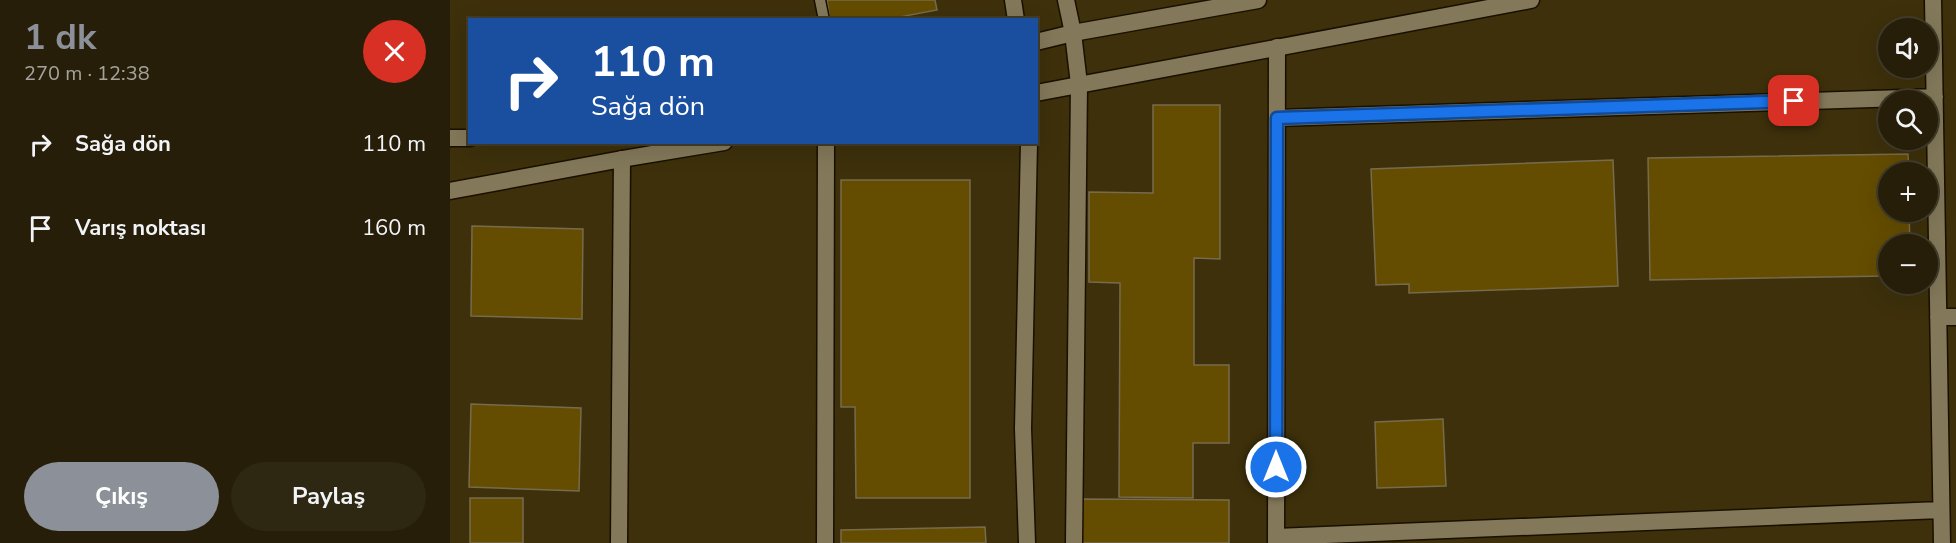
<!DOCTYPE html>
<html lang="tr">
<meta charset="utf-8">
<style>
body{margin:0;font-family:"Nunito Sans",sans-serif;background:#2e2712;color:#f1f3f6;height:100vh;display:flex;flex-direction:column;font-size:22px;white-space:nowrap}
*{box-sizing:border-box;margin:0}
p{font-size:20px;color:#a4a29c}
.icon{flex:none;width:33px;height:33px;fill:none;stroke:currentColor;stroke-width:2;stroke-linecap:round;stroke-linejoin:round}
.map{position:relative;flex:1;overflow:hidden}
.details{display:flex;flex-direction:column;background:#261e09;width:450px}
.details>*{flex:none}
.top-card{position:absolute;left:18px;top:18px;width:570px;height:126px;border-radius:0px;box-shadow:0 6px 24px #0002,0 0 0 2px #423c2a;background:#1a4fa0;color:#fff;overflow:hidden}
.buttons{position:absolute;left:1428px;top:18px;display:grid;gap:12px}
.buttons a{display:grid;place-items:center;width:60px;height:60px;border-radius:50%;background:#261e09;box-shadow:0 6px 24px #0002,0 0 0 2px #423c2a;font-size:30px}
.pin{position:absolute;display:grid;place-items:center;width:51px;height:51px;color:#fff;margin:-26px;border-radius:12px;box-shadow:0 3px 9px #0006}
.me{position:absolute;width:66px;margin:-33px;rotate:0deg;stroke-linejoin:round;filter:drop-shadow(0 0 4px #0008)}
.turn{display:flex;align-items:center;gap:21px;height:126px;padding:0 24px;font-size:27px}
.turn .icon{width:78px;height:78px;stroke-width:2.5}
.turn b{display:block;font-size:42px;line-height:51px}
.round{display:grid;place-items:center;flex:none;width:63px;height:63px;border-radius:32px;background:#2e2712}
.summary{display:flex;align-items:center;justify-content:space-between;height:102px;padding:0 24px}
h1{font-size:36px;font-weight:700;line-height:45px;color:#8c9099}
.action{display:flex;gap:12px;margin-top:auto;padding:12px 24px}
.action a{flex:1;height:69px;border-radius:36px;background:#8c9099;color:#fff;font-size:24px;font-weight:700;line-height:69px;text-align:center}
.action a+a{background:#2e2712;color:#f1f3f6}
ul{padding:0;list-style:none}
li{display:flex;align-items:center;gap:18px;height:84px;padding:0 24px}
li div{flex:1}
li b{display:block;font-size:22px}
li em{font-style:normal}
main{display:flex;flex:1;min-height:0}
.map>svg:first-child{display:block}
.built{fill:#3d300b;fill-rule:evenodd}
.building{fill:#644d00;stroke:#776b4e;stroke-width:1.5}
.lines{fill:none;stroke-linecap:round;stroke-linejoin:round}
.service-casing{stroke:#1a1000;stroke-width:13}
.minor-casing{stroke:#1a1000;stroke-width:19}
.secondary-casing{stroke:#1a1000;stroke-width:19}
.service{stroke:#83785a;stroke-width:10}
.minor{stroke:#83785a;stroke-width:16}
.secondary{stroke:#83785a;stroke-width:16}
.route-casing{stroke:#114b97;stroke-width:15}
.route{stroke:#1a73e8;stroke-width:10}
</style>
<main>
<section class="details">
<div class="summary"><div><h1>1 dk</h1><p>270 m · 12:38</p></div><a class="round" style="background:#d93025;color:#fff"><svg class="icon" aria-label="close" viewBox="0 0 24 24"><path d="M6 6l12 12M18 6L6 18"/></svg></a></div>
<ul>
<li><svg class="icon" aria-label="right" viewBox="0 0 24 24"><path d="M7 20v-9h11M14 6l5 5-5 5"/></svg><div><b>Sağa dön</b></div><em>110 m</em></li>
<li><svg class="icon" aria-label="arrive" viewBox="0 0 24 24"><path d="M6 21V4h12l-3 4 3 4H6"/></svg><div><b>Varış noktası</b></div><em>160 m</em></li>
</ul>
<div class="action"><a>Çıkış</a><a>Paylaş</a></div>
</section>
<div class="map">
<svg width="1506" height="543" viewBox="0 0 1506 543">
<rect width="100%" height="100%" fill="#32280c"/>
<path class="built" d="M0,0H1506V543H0ZM20,20H586V142H20ZM1438,28H1478V68H1438ZM1438,100H1478V140H1438ZM1438,172H1478V212H1438ZM1438,244H1478V284H1438Z"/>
<path class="building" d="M377,0H485L487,10L434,20H380Z
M703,105H770V259L744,258V365H779V443H743V498L669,497L670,283L639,282V192L703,193Z
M1458,154L1459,172H1438V212H1459L1460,244H1438V276L1200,280L1198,158Z
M1163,160L1168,286L959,293V284L926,285L921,169Z
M391,180H520V498H406L405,407H391Z
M22,226L133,229L132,319L21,316Z
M21,404L131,408L129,491L19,487Z
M993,419L996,486L927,488L925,422Z
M20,498H73V543H20Z
M630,499L779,500V543H630Z
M535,527L536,543H391V530Z"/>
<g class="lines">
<defs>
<path id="service" d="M370,0L374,20"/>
<path id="minor" d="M563,0L566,20
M616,0L623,33L629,84L624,543
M1483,0L1492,543
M827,118L1485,97
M1488,317H1506
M826,537L1491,510
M169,543L172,159
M375,543L376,142
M577,543L573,429L579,142
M826,543L827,47"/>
<path id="secondary" d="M586,42L623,33L808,0
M586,93L1081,0
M0,138H20
M0,191L172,159L274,142"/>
</defs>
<use href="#service" class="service-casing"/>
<use href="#minor" class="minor-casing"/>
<use href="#secondary" class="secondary-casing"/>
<use href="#service" class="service"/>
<use href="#minor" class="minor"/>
<use href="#secondary" class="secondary"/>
</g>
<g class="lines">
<defs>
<path id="route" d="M826,467L827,118L1344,101"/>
</defs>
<use href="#route" class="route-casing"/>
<use href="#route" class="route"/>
</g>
</svg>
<div class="buttons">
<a><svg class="icon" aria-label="sound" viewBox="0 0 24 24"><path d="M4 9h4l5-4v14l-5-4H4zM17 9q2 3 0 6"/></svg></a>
<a><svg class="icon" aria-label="search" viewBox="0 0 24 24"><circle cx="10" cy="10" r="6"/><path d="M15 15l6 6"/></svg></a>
<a>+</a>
<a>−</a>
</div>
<div class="pin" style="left:1344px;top:101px;background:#d93025"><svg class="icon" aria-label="arrive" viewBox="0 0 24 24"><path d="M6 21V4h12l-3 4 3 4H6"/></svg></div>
<svg class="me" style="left:826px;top:467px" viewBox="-20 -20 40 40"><circle r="17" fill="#1a73e8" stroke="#fff" stroke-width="3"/><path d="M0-11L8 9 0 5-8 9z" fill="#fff"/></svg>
<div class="top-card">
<div class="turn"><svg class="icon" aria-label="right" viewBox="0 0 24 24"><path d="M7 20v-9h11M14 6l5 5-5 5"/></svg><div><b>110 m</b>Sağa dön</div></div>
</div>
</div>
</main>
